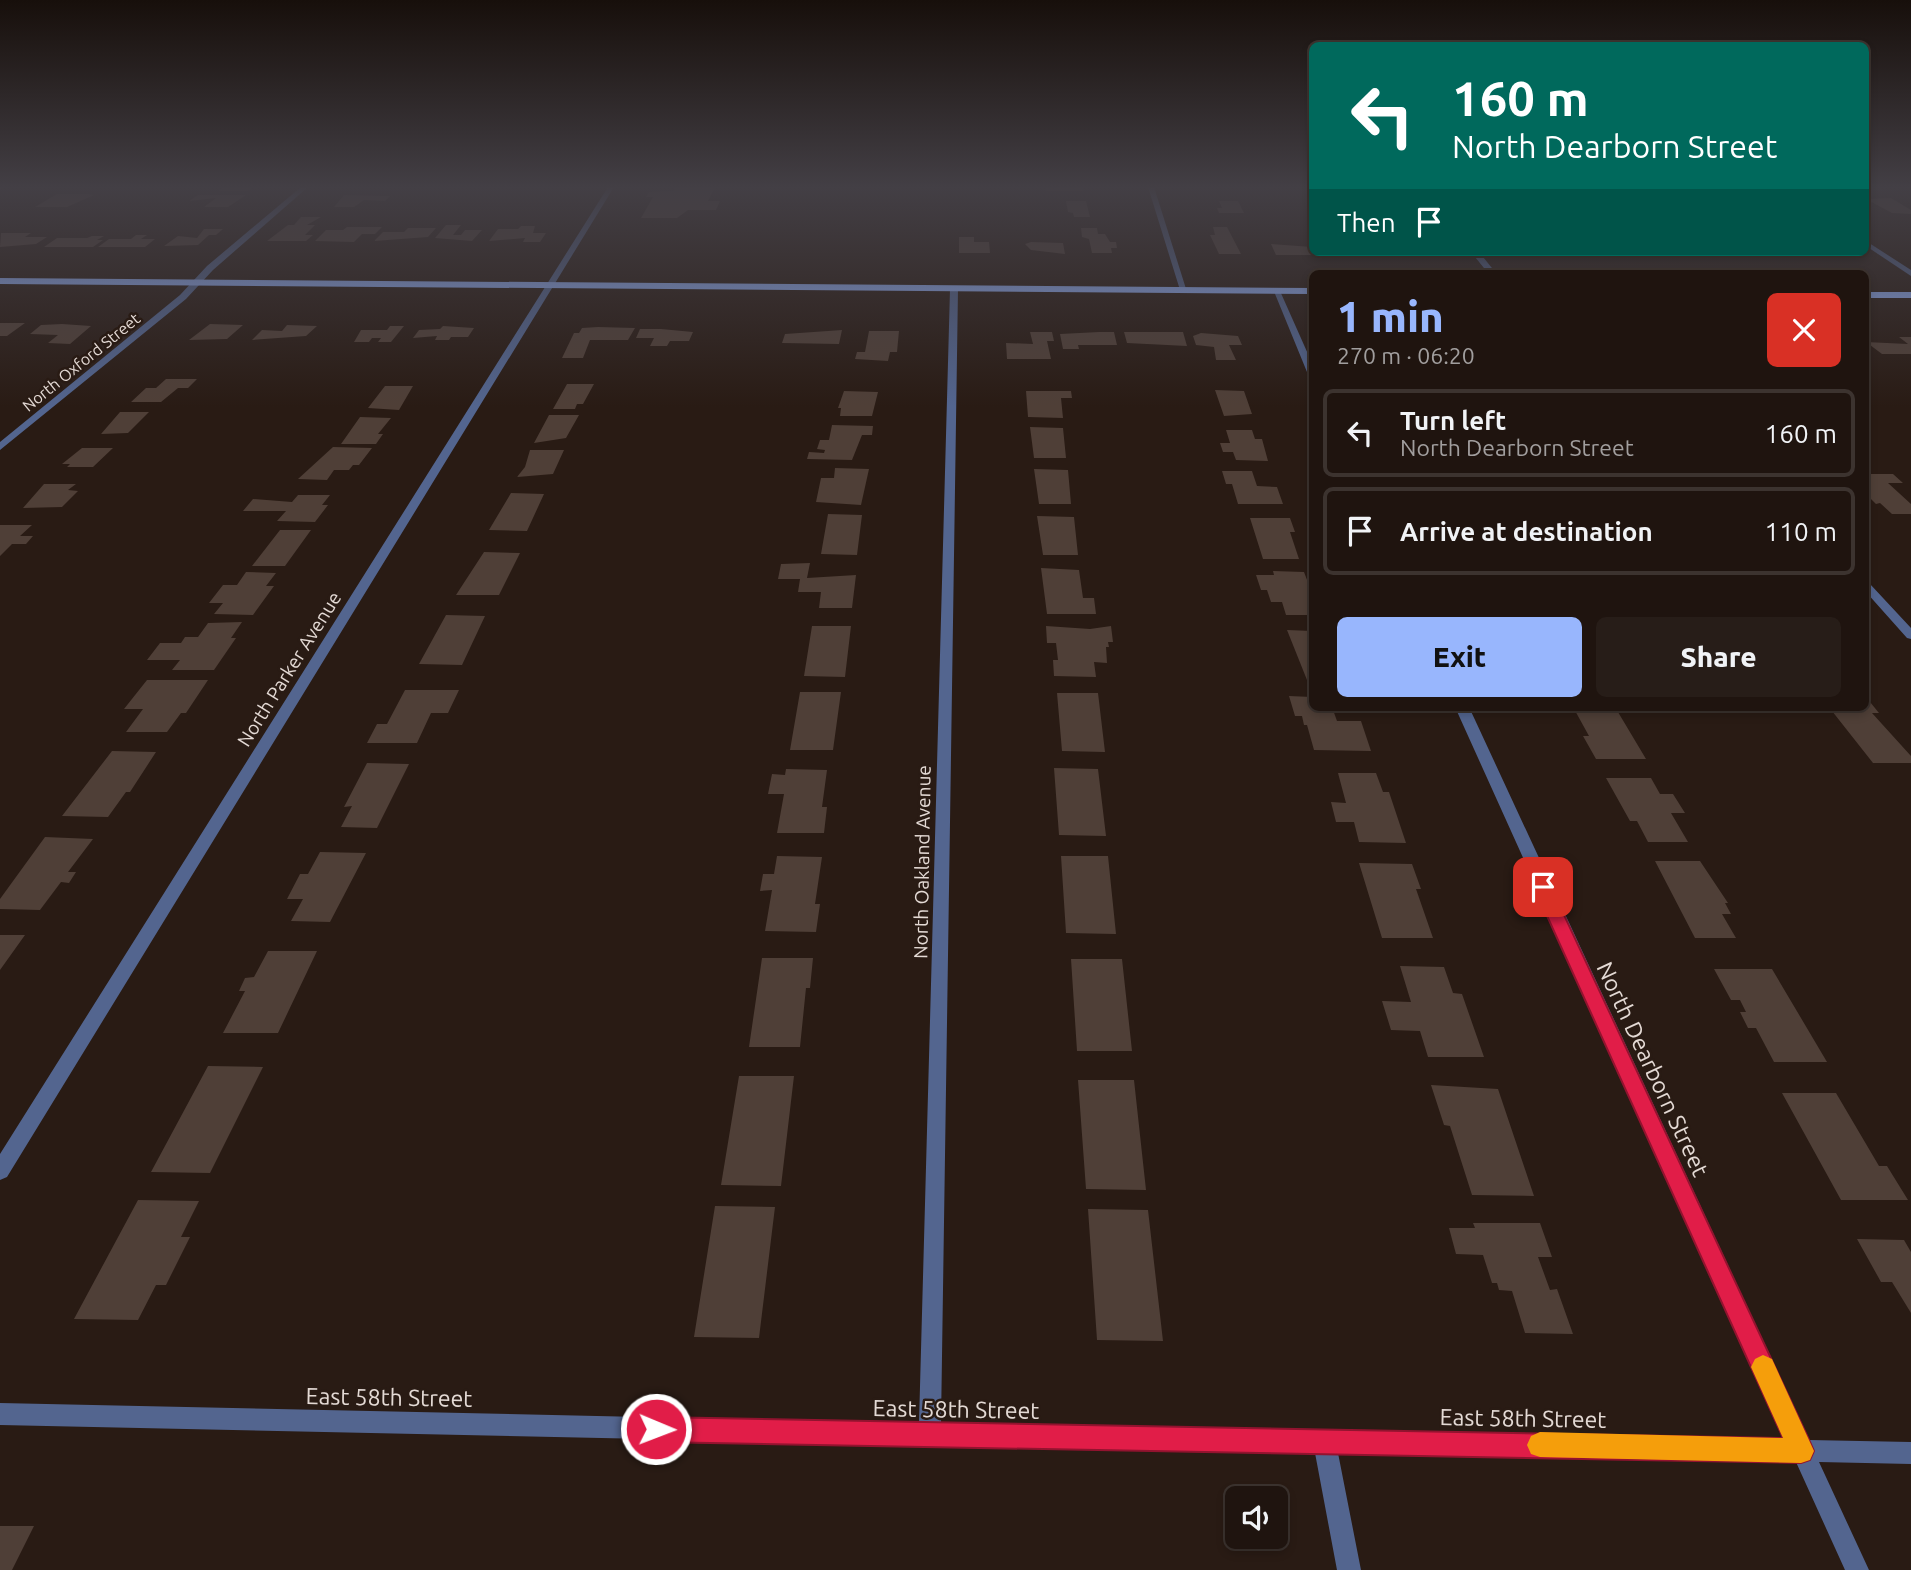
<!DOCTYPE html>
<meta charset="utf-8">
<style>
body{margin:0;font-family:Ubuntu,sans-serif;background:#271d18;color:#f1f3f6;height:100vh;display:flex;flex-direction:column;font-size:26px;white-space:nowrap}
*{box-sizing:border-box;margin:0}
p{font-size:23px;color:#a19e9e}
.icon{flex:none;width:38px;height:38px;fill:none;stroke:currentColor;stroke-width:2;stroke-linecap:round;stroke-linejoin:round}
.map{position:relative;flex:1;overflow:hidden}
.drawer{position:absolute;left:1309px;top:270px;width:560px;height:441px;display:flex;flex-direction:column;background:#1f140f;border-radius:10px;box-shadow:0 4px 10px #0003,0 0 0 2px #3c332f}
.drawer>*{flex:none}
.hud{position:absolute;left:1309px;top:42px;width:560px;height:214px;border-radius:10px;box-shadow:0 4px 10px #0003,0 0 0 2px #3c332f;background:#00695c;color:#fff;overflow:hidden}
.fabs{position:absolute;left:1225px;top:1486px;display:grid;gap:14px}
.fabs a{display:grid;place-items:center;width:63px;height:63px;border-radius:10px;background:#1f140f;box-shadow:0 4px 10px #0003,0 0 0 2px #3c332f;font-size:35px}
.pin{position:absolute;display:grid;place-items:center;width:60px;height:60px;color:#fff;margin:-30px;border-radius:14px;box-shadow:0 4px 10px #0006}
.me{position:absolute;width:77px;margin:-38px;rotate:91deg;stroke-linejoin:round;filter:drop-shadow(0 0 5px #0008)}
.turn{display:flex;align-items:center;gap:24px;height:147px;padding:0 28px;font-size:32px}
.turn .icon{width:91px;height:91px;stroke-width:2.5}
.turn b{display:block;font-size:49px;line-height:60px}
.then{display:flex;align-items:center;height:66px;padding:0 28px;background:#0003;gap:14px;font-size:26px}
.round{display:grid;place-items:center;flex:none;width:74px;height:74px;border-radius:10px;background:#271d18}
.overview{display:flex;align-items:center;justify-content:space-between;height:119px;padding:0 28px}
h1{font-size:42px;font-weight:800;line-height:52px;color:#98b6fd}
.cta{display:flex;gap:14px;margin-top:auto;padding:14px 28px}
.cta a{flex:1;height:80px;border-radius:10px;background:#98b6fd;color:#111;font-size:28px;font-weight:800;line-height:80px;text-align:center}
.cta a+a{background:#271d18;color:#f1f3f6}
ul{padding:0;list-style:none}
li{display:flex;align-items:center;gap:21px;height:88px;margin:0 14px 10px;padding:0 14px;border:4px solid #3c332f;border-radius:10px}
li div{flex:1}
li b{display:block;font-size:26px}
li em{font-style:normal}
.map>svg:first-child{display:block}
.building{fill:#4f3f37}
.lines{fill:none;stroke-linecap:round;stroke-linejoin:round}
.minor{fill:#53658f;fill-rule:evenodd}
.tertiary{fill:#53658f;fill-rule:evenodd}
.primary{fill:#8eacf3;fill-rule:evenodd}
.route{fill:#e11d48;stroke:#92132f;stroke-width:2}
.slow{fill:#f59e0b}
.labels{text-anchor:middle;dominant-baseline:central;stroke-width:5;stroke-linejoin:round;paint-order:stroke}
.far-street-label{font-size:16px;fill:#e4dad5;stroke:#291b14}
.street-label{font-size:19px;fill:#e4dad5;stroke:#291b14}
.near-street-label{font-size:23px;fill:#e4dad5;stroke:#291b14}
</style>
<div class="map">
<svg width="1911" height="1570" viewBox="0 0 1911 1570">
<rect width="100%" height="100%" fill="#291b14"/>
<path class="building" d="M223,187H253L248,191H218Z
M675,187H715L708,201H720L716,210H688L677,218H641L653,197H646L649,192L673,191Z
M1045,187H1082L1083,191H1046Z
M57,194H88L94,195L67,207H35Z
M198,195H246L228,207H204L216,198L189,201Z
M344,195L390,196L385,201L364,200L354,207H334Z
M1891,198L1911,210V214L1892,213L1866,199Z
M1066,201H1086L1090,217H1074L1073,213L1068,212Z
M1219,201H1238L1244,213H1219L1217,208H1222Z
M301,217H321L307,225H315L305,235H313L306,241H267L288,225H294Z
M446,225H461L453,235H461L465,230H482L472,241L435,238Z
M521,226H535L533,233H546L540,242H523L525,238L489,241L498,229H518Z
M347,227H382L375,234H362L354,242L315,241L326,230H343Z
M1213,227H1227L1241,254H1219L1210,235H1215Z
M408,228H436L428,237L374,241L383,232H404Z
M1081,228H1097L1098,234H1105L1110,242H1116L1117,248H1111L1112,253H1092L1089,239L1082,237Z
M204,229H223L216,235H209L198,245L164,246L178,236L197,238Z
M1,233H31L25,237H47L36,244L0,247Z
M136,235H147L141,239H155L145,247H98L109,239H131Z
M92,236H104L97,240H103L93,247H44L57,238H87Z
M959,237H974V242H989L990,253H959Z
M1031,242L1063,243L1065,254L1031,250L1025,244Z
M1271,244L1312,247V252L1317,255H1276Z
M1355,252H1413L1416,256L1357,255Z
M0,323H25L7,336H0Z
M62,324L91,326L70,344L48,343L58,335L30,334L41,325Z
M210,324L243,325L227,339L189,340Z
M287,325L317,326L306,336L252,340L262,330L282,331Z
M390,326H404L391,342H378L381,338H372L369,342H354L361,330H387Z
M443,326L474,328L468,337H451L449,340H435L437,336L413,338L419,330L440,329Z
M582,328L598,327L635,328L628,340H590L583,358H562L574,333H579Z
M640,329H661L693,332L689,341H670L667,346H650L654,338H636Z
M842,330L839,344L782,343L785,334Z
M869,331H899L897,352H890L888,361L855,359L857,352H865Z
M1030,332H1052L1054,341H1047L1051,359H1007L1006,343L1033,344Z
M1099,332H1114L1117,345H1078L1079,349H1063L1060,334Z
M1124,332H1183L1187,346L1127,343Z
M1201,333L1238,336L1242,345H1229L1236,360H1216L1214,347L1196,345L1193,336Z
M1899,337H1911V354H1882L1866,342L1908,344Z
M166,379H197L188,388H178L161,402H131L146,388H156Z
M567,384H594L583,404H577L575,409H553Z
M385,386H413L399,410L368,408Z
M1215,390L1244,391L1252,414L1224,416Z
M844,391L878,392L872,416H840L841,408H838Z
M1026,391H1071L1072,398H1061L1063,418L1028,417Z
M120,412H149L128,433L101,434Z
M549,415H579L566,438L534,443Z
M360,417L391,418L378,434H383L376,444H341Z
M832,425L873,426L872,435H862L852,460L807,459L809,452L824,453L825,450L817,449L820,440H829Z
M1030,427L1063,428L1066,458H1034Z
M1226,430H1252L1255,439H1262L1268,461L1236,460L1233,452H1223L1220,443H1230Z
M333,447L372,448L359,465H353L349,470H334L327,480L298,479Z
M82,448H113L93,467H67L70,464H62Z
M530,450H564L553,474L517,477L525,467Z
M835,468L869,469L861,505L816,502L821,478H834Z
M1034,469L1068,470L1071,504H1039Z
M1222,471H1252L1257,486L1277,487L1283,504H1238L1232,484H1226Z
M1866,474H1893L1903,483H1888L1911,504V514H1892L1880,503L1876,504L1866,494Z
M44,484H76L68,490L78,491L62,507L23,508Z
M511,493L544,494L527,531L489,530Z
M298,495H330L322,505H328L315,522L277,521L286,511H243L253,499L292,502Z
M828,514L862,515L857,555L821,554Z
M1037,516L1074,517L1078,555H1043Z
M1250,518H1290L1295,532H1290L1299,559H1263Z
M0,525H32L20,536H33L26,544H12L0,556Z
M280,530H311L285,566H252Z
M484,552L520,553L499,595H456Z
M810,563L807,578L856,575L852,608H819L821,592H798L800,579H778L781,564Z
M1041,568L1079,570L1083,598H1094L1096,614H1047Z
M1273,571L1304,572L1309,585H1312V615H1286L1282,602H1271L1267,590H1261L1256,575H1274Z
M246,572L276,573L266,586H274L253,615L214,614L223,603H209L223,585H237Z
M446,615L485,616L462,665L419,664Z
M242,622L231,638H236L214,670H172L180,660H147L160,643H181L185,637H198L208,623Z
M812,626H851L845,677L804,676Z
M1046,626L1090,629L1111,626L1113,642H1108L1109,647H1106L1107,663L1094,662L1096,677L1054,676L1053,660H1058L1056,643H1047Z
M1287,630L1312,631V680H1307Z
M147,680H208L186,713H181L167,732H126L143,709H124Z
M405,690H459L448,713H431L417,743H367L377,724H387Z
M800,692H841L833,750H790Z
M1057,693H1098L1105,752L1062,751Z
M1289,696L1312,697V707H1332L1337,721H1361L1371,751L1314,750L1307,725H1304L1302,716H1295Z
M1866,697L1879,713H1872L1911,756V763H1873L1832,711L1846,712L1842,707H1866Z
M1573,707H1615L1646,759H1596L1583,736H1589Z
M112,751L156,752L130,792H126L108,817L62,816Z
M367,763L409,764L377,828L341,827L352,806L344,807Z
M1054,768L1098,769L1106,836L1059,835Z
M786,769L827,770L822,807H827L824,833H777L784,794H768L772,774L785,775Z
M1338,773H1376L1383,792H1389L1406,843L1359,842L1354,822H1336L1331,802L1346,803Z
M1606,778H1651L1660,794H1673L1685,813H1671L1688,842H1648L1637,821H1630Z
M45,837L93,839L68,872H76L69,883L61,882L40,910L0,909V899Z
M320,852L366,853L330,922L291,921L303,899H287L300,874H308Z
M777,856L822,857L815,904H820L816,932L765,931L772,890L760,891L763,874H774Z
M1061,856H1108L1116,934L1066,933Z
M1655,861H1700L1728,903H1725L1731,914H1722L1736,938H1695Z
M1359,863L1412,864L1421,889H1416L1433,938H1382Z
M0,935H25L0,970Z
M268,951H317L278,1033H223L245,991H239L245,978L254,977Z
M762,958H813L810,988H806L800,1047H749Z
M1071,959H1122L1132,1051H1077Z
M1400,966L1444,967L1453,993L1462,994L1484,1057H1428L1420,1031L1391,1030L1382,1001L1411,1002Z
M1714,969H1772L1827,1062H1774L1756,1028H1748L1740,1012H1746L1740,1000H1731Z
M208,1066L263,1067L210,1173L151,1172Z
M739,1076H794L781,1186L721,1185Z
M1078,1080H1134L1146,1190L1086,1189Z
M1431,1085L1498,1089L1534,1196L1472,1195L1450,1126L1444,1125Z
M1782,1093H1836L1879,1166H1887L1908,1200H1841Z
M138,1200L199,1201L181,1237H190L166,1285H156L138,1320L74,1319Z
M715,1206L775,1207L759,1338L694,1337Z
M1088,1209L1148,1210L1163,1341L1097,1340Z
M1473,1223H1540L1552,1257H1538L1550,1290L1557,1289L1573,1334L1525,1333L1512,1291L1499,1290L1497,1283H1492L1483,1255L1456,1254L1449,1228H1475Z
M1857,1239L1904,1240L1911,1252V1313L1892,1282H1881Z
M0,1526H34L12,1570H0Z"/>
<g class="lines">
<path class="minor" d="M301,187H308L213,270L186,299L0,450V442L180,295L207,266Z
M608,187H614L7,1177L0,1180V1154Z
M1148,187H1154L1187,292L1180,290Z
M1866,241L1911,270V276L1866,246Z
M1471,252H1479L1496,273H1488Z
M954,287L958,289L941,1423L1786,1440L1455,707H1469L1809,1440L1911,1442V1464L1819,1462L1869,1570H1845L1796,1462L1338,1453L1361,1570H1337L1315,1453L934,1445L930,1447L925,1445L0,1425V1403L919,1423L950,289Z
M1273,289L1280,291L1312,363V375L1307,372Z
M1866,583L1870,584L1911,628V639L1907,638L1866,592Z"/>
<path class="tertiary" d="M0,187H4L0,189Z"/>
<path class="primary" d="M0,278L1312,288V294L0,284Z
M1866,292H1911V298H1866Z"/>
</g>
<linearGradient id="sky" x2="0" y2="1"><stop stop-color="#170f0b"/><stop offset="0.46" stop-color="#433f45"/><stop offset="1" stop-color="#433f45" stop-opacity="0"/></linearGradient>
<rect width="1911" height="407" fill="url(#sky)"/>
<path class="route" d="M1543,880L1551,887L1810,1442L1814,1451L1810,1460L1801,1463L656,1442L647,1438L644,1429L647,1421L656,1417L1783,1438L1534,887Z"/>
<path class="slow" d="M1763,1355L1772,1359L1814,1451L1810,1460L1801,1463L1540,1457L1531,1454L1527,1445L1531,1436L1540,1432L1783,1438L1751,1367L1755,1359Z"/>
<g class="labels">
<g class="far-street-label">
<text transform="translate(81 362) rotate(-39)">North Oxford Street</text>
</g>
<g class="street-label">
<text transform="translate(289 669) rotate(-58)">North Parker Avenue</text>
<text transform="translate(922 862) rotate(-89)">North Oakland Avenue</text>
</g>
<g class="near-street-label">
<text transform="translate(1653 1069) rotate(65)">North Dearborn Street</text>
<text transform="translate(389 1397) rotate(1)">East 58th Street</text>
<text transform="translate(956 1409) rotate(1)">East 58th Street</text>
<text transform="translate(1523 1418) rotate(1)">East 58th Street</text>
</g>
</g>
</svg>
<div class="fabs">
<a><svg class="icon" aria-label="sound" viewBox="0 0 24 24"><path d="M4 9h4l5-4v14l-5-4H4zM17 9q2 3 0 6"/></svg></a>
</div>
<div class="pin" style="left:1543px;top:887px;background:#d93025"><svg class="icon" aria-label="arrive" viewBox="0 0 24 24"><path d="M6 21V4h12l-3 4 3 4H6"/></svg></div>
<svg class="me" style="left:656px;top:1429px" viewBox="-20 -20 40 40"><circle r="17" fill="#e11d48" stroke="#fff" stroke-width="3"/><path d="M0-11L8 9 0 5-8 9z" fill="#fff"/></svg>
<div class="hud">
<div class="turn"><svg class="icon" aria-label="left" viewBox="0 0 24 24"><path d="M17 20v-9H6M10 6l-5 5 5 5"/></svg><div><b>160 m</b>North Dearborn Street</div></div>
<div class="then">Then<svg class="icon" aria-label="arrive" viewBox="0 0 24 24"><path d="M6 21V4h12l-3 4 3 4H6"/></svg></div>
</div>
<section class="drawer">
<div class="overview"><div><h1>1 min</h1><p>270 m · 06:20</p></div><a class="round" style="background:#d93025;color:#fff"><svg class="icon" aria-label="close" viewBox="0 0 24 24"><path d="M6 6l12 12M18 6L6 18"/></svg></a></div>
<ul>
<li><svg class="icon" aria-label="left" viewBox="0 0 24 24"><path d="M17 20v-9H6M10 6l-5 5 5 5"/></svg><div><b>Turn left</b><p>North Dearborn Street</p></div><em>160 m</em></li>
<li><svg class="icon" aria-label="arrive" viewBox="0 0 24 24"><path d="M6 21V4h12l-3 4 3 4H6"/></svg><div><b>Arrive at destination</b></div><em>110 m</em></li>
</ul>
<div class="cta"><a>Exit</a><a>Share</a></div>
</section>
</div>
